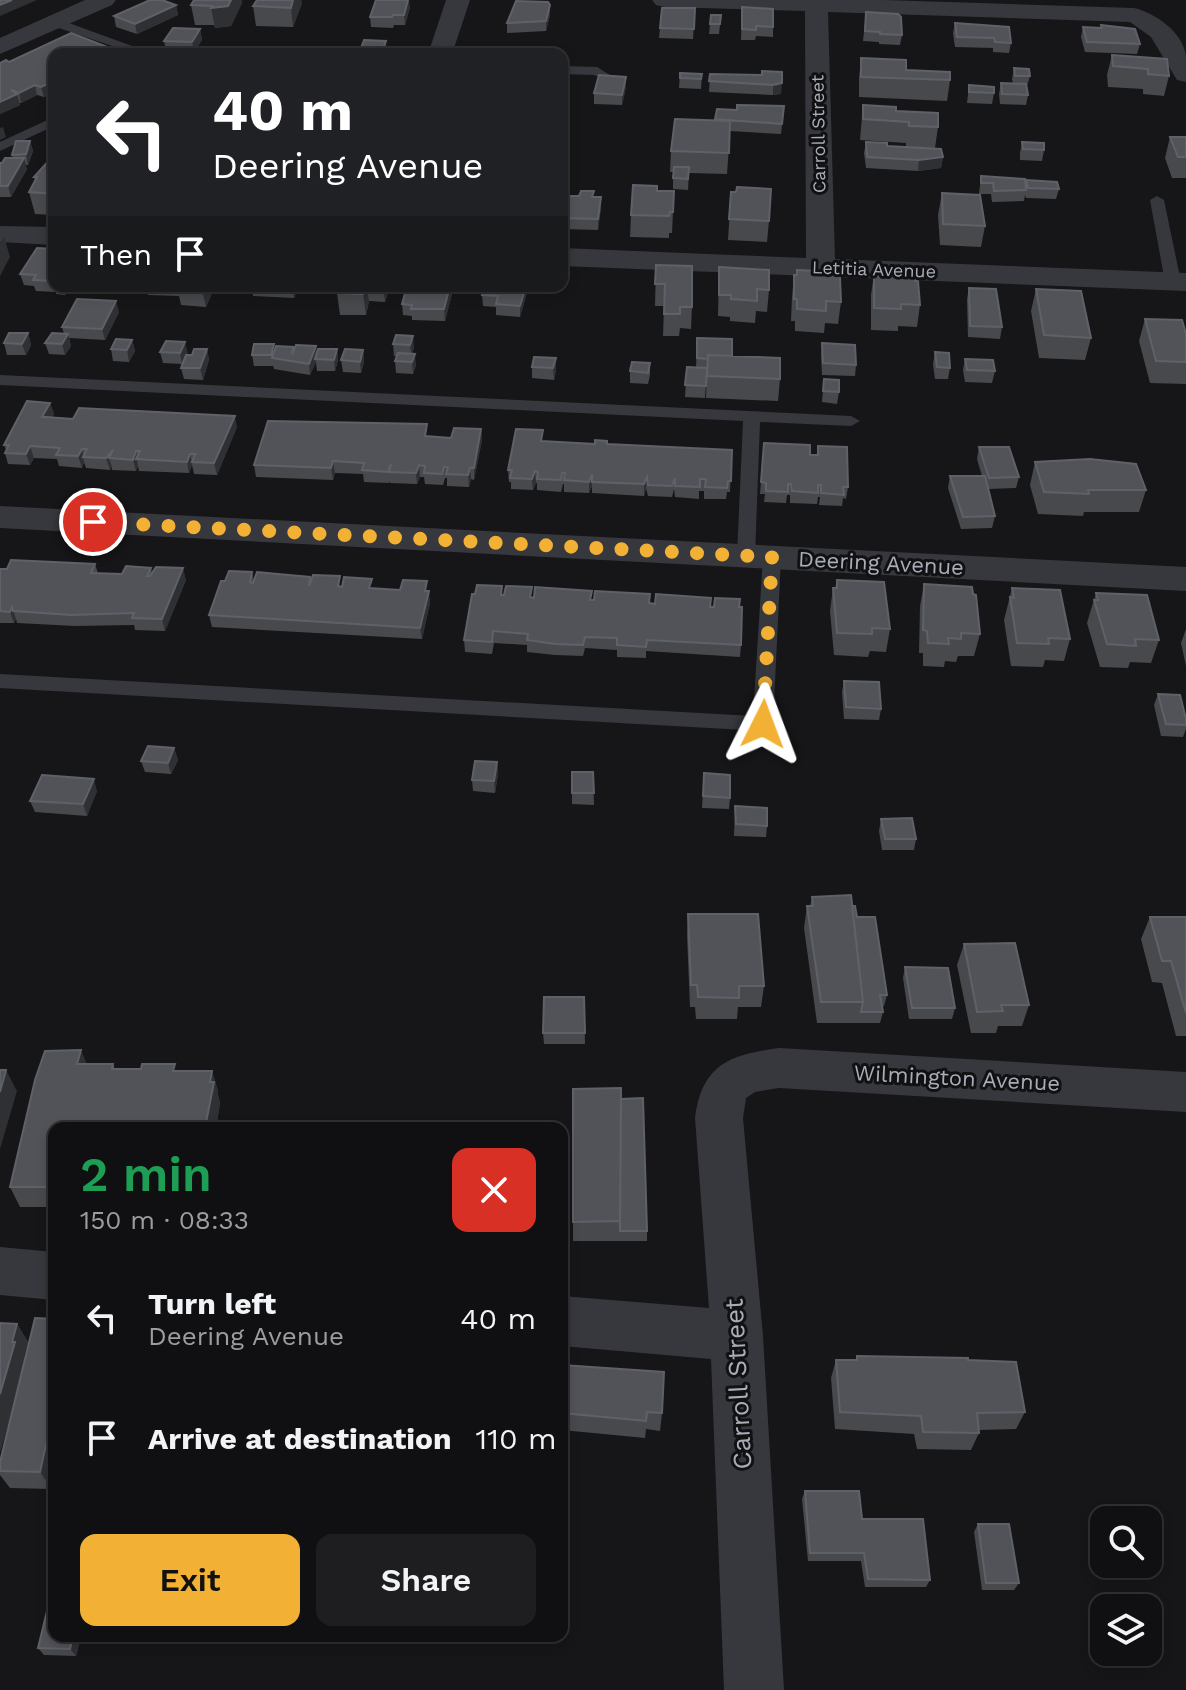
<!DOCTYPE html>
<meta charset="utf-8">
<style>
body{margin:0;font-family:"Work Sans",sans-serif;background:#1e1e20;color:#f1f3f6;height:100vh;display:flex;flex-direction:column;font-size:30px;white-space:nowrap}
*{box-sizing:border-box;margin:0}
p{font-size:26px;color:#9c9d9f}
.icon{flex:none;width:44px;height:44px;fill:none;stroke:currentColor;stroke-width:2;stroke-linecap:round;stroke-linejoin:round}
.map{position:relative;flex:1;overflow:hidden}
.side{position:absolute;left:48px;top:1122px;width:520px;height:520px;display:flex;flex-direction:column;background:#101012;border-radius:16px;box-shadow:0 4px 12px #0003,0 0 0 2px #303032}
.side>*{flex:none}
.guide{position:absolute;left:48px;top:48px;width:520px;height:244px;border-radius:16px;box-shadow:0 4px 12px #0003,0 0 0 2px #303032;background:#202124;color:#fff;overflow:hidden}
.tools{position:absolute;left:1090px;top:1506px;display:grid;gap:16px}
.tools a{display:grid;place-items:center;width:72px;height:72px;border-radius:16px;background:#101012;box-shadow:0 4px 12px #0003,0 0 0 2px #303032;font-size:40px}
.pin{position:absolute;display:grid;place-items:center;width:68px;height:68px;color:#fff;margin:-34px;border:4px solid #fff;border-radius:50%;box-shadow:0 2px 8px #0007}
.me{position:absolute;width:88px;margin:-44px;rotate:3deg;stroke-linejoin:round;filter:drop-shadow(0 0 6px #0008)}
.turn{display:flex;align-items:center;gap:28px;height:168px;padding:0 32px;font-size:36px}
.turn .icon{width:104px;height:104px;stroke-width:2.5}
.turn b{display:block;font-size:56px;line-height:68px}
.then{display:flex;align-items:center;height:76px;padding:0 32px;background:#0003;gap:16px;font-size:30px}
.round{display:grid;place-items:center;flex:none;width:84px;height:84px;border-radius:16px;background:#1e1e20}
.head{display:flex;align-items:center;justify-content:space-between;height:136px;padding:0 32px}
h1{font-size:48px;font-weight:600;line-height:60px;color:#1e9e55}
.button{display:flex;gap:16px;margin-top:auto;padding:16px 32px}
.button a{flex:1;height:92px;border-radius:16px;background:#f2b134;color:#111;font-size:32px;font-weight:600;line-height:92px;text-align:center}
.button a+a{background:#1e1e20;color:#f1f3f6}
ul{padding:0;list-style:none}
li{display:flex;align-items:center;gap:24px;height:120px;padding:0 32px}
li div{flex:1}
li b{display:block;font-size:30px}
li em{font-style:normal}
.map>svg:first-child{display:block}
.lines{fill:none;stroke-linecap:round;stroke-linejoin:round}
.lane{fill:#37383d;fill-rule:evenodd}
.street{fill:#37383d;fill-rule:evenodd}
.wall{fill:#47494d}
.shaded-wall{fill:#2f3033}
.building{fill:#525359;stroke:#5f6168;stroke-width:2}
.route{stroke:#f2b134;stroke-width:14;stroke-dasharray:0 25.2}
.labels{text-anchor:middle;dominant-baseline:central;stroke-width:6;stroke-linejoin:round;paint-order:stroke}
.far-street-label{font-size:18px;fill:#a8adb8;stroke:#111113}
.street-label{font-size:22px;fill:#a8adb8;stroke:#111113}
.near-street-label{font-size:26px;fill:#a8adb8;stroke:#111113}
</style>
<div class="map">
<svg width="1186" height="1690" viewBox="0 0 1186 1690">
<rect width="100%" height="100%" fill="#161618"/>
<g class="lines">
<path class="lane" d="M50,19H58L154,54H136L50,25Z
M562,66L597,67L613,77L606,81L594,75L562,74Z
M54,117V126L0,151V142Z
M1157,196L1164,200L1181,282L1173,287L1165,282L1150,200Z
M0,375L851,416L860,421L851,426L760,422L755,556L746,562L737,556L743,421L0,385Z
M772,551L781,557L773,724L770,729L763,731L0,688V674L753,716L763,557Z"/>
<path class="street" d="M85,0H116L112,5L0,54V38Z
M446,0H470L452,54H428Z
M652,0H883L1134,8C1155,13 1183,32 1186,56C1186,64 1186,74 1186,82L1177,80L1151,37L1130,22L828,12L835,259L1186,273V291L562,266V248L806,258L805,11L664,7L656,5Z
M0,226L54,227V245L0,242Z
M0,506L1186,567V591L0,528Z
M779,1048L1186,1072V1112L779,1088L755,1092L746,1098L743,1118L763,1336L784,1690H724L711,1359L562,1346V1296L709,1308L695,1118C702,1064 730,1055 779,1048Z
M0,1247L54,1252V1300L0,1295Z"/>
</g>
<path class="wall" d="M257,0H301L302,3L293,27L256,26L253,6Z
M242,3L231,26L215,28L214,25H195L191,5Z
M176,5L178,15L137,34L116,27L114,16Z
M410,7L405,25H394L393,28L371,27L370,17Z
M742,7L773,27V37L756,36L755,40H741Z
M695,8L693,39L659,38L660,28Z
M866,12L902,35L900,45L879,44V42L863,41Z
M550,15L546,31L507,33V23Z
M711,15H721L719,34H709Z
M955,23L1011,43L1009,53L993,52V48L955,47L953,33Z
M1101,25L1140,44L1137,54L1085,52L1081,37L1083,27L1100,28Z
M200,29L202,40L194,52L166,51L164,41Z
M71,33L105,46L106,54H54V92L44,97L37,95L21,103H19L20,105L0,114V63L6,60L9,62Z
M386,41V54H361V48Z
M1112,55L1169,76L1164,96L1143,94V89L1108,87L1107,75Z
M861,58L950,80L947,101L859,97V78Z
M1014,68L1030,76L1027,86L1028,95L1026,105L1000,104L999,94L1001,83L1013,84L1012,79Z
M762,71L781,94L773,95L709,92L710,74L762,75Z
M680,73L702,74L701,89L679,88Z
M626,77V87L622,105L594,104V93Z
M969,85L994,93L992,104L967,103Z
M863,105L896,111L938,127L935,148L906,147V143L860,140Z
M784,106L781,134L730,131L727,174L689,173L688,190L673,189V172H670L671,151L715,120L737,110Z
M1170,137H1186V178H1172L1165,158Z
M30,141L33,151L28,165H25L27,169L11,197H0V163L13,158L12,155Z
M866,142L943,157L941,168L918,171L866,168L864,153Z
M1022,142L1044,150L1042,161L1020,160V153Z
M54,157V215L35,214L29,192L35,181L34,177Z
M981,176L1025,184L1026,180L1059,189L1056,199L1026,198L1025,195L1024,201L992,202L991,194H979Z
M657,191H674L672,233H669V238L630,237L631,215Z
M731,192L769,221L767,242L728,240Z
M942,193L985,226L981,247L940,245L938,215Z
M562,196L594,197L601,208L598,230L562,229Z
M54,249V286H70L65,295L56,294V292L36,291L34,286L24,285L20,274Z
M656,265L692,307L691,329L680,328L679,336H663L664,306H655Z
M719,267L769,290L767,312L756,311L755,323L730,321V317L718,316Z
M874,274L920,305L917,327L898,326V331L871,330V295Z
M794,275L836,277L841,302L838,324L825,323L824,333L795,331V321H791L792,297Z
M146,286H215L206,307L181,305L179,296L148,295Z
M252,286H299L294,298L253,296Z
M339,286H390L385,302L369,301L366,315H340L337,293Z
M454,286L445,321L412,320V316L403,315L402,304Z
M529,286L520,317L496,315V307L483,306L482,295Z
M969,288L1002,327L1000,339L968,337L967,299Z
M1036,289L1091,338L1085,360L1039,358L1031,311Z
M119,312L105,340L69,338L71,346L65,355L49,354L45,343L64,334L62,327Z
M1145,319L1186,334V384L1150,383L1139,341Z
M28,333L31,345L26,355H7L4,343Z
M396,335L414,347L412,354L416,365L413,374L396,373L395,361L397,356H394L393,344Z
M697,338L780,379L778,401L706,398L707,370L705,398L685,397L687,367L696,368Z
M116,339L132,340L135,351L129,362L113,361L111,349Z
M822,343L856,365L855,376L822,375L821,355Z
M293,347L294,350L317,354L337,349L338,360L335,371H317L316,362L310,375L274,369L273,365V366H254L252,355Z
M207,349L209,360L203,380L184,379L181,368L182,364L163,363L160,352L188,354L187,355H192Z
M363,350L364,362L361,373L343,372L341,360Z
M935,352L950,368L948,379H935L933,364Z
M534,357L556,370L554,380L532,378V367Z
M965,359L995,371L992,383L965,382L963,370Z
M650,363V375L648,384L630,383V371Z
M824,379L839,392L837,404L822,402Z
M50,403L54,414L52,418L237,427L217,475L194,474L192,465L189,473L139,471L138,466L136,471L112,470V467L110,470L86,468L84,462L82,468L59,466L57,459L34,458L30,465L8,464L5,453L6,450L4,445Z
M481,429L482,440L474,480L471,479L469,487L447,486V478H445L443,485L425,484L424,477H420L417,484L390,483V481L389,483L364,482L363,474L335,473L333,480L256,477L254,465L428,436L451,438Z
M543,441L732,450L730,492H727L726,499H704V491H699V499L675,497L674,489L672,497L648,496L646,488L644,496L592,493V486L589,493L564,492V484H563L561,492L537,490V483H536L533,490L511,489V482H509L508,470Z
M764,443L810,455H817L818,446L848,487L846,499L843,498L842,506L819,505L820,497H818L817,504L790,503V495H787L786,503L764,502L765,494H760Z
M979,447L1019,477L1016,488L988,489L995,516L992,528L961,529L948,488L950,476H982L977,459Z
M1035,462L1146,490L1139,512H1084L1083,516L1038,514L1030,485Z
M95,564L98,573L122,574L151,568L152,573L186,580L165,631L135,630L134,625L75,626L17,623L16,619L14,623H0V569Z
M252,572L254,581L310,582L342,587L428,591L430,603L422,639L212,627L209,615L225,581Z
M837,580L890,629L886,652L870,651L868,657L834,655L830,611L833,588H835Z
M924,584L980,634L974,656H958L956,662L945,661L944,667L923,666V653H919L920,606Z
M1012,588L1070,639L1064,661L1045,660L1043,667L1011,666L1004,620Z
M1096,593L1159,640L1151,663L1130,662L1128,668L1100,667L1087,623Z
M475,594L739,607L741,645L740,657L646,651V658L617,657V650L585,648L583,656L555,655L527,652V645L494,643L492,654L465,652L464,640Z
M1186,629V666L1181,643Z
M844,681L881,709L879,720L844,719L842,692Z
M1158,694L1186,719V729L1183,737L1161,736L1154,705Z
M174,748L178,760L171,774L145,772L141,761Z
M497,762L498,774L495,793L473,791L472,780Z
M572,772H593L594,805L572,804Z
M704,773L730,798L729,809L702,808Z
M97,791L87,816L35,812L30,801Z
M735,806L767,826L766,837L734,836Z
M881,819L916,839L914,850H882L879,831Z
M812,897L852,906L887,995L884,1006H882L883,1012L880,1023H817L804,928L807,906H810Z
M688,914L764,986L761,1007H738L737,1019H696L695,1007H690L687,935Z
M1150,917H1186V1036H1176L1162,983L1152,982L1141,939Z
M964,944L1029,1005L1022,1026H998L996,1033H971L957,965Z
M905,967L955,1008L952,1019H909L903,978Z
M584,997L585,1044H544L543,1033Z
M87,1064H113L115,1069L212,1071L218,1091V1095L220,1103L216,1128H54V1207H20L10,1187Z
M573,1089L621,1099L647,1231V1241H573Z
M17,1324L28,1342L24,1356L52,1489L10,1488L0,1475V1462L13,1408Z
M857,1356L968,1360L1025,1412L1016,1429L979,1430V1433L971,1450L917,1449L914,1434L835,1429L831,1378L836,1360H856Z
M562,1365L662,1413L660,1431L646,1429L645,1438L562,1430Z
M805,1491L862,1519L930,1580L926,1587H865L861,1561H808L802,1499Z
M978,1524L1019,1583L1014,1590H982L974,1532Z
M54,1636H81L76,1656L44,1655L38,1648Z
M223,1636H283V1639L224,1638Z"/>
<path class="shaded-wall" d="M12,0H37L0,16V5Z
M231,0H242V3L231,26L215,28L211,8Z
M293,0H301L302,3L293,27L291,8Z
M408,0H409L410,7L405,25L404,15Z
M176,5L178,15L137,34L135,24Z
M550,5V15L546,31V21Z
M200,29L202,40L194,52L192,42Z
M386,41L387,52L386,54H383V49Z
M105,46L106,54H90V53Z
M54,75V92L44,97L41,87L49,77Z
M626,77V87L622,105V95Z
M782,83L781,94L773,95V85Z
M35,85L37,95L21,103L19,93Z
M17,94L20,105L0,114V102Z
M3,127L6,137L0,140V128Z
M30,141L33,151L28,165L26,154Z
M943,157L941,168L918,171L919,160Z
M24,158L27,169L11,197L8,186Z
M601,197V208L598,230V219Z
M4,236L10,257L0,276V243Z
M63,286H70L65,295Z
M201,286H215L206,307Z
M292,286H299L294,298L292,287Z
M365,286H367L369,301L366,315L363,294Z
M383,286H390L385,302Z
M450,286H454L445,321L444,309Z
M526,286H529L520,317V306Z
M116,301L119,312L105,340L102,329Z
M28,333L31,345L26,355L22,344Z
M68,334L71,346L65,355L62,344Z
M413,336L414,347L412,356L410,345Z
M132,340L135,351L129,362L127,350Z
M185,342L188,354L182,364L180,353Z
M316,346L317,357L315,359L316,362L310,375L309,364Z
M207,349L209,360L203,380L200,368Z
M337,349L338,360L335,371L334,360Z
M363,350L364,362L361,373L360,362Z
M415,354L416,365L413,374L412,362Z
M556,358V370L554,380L553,368Z
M50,403L54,414L45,429L42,417Z
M235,416L237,427L217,475L214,463Z
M481,429L482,440L474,480V468Z
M30,446L34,458L30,465L26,454Z
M82,449L84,462L82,468L78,456Z
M113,450L109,458L112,467L110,470L106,458Z
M136,451L138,466L136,471L133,460Z
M190,454L192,465L189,473L187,462Z
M333,461L335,473L333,480L331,468Z
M419,465L420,477L417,484L416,473Z
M470,468L471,479L469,487L468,475Z
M535,471L536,483L533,490L532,479Z
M592,474V486L589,493V482Z
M647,477L646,488L644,496V484Z
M183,568L186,580L165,631L162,619Z
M429,591L430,603L422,639L420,628Z
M12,607L16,619L14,623L10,612Z
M174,748L178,760L171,774L168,763Z
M497,762L498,774L495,793L494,781Z
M94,779L97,791L87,816L83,804Z
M81,1050L90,1071L77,1064Z
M6,1070L17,1091L0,1149V1092Z
M212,1071L218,1091V1095L220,1103L216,1128H205Z
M17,1324L28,1342L24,1356L27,1360L0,1453V1394L12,1342Z
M54,1409V1477L52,1489L40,1472Z
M73,1636H81L76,1656L70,1649Z"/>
<path class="building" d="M0,0H12L0,5Z
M150,0H162L176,5L135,24L114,16Z
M194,0H231L228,6L211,8L212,6L191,5Z
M257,0H293L291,8L253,6Z
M376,0H408L404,15H393L392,17H370Z
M516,1L548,2L550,5L546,21L507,23Z
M742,7L773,9V27L756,26V30L742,29Z
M662,8H695L694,29L660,28Z
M866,12L898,14L901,17L902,35L880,34V32L865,31Z
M711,15H721L720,24H710Z
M955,23L1009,27L1011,43L995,42L994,38L957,37Z
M1101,25L1135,29L1140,44L1087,42L1083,27L1102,28Z
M173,28L200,29L192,42L164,41Z
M71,33L105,46L90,53L93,54H54V75L49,77L54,81L41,87L35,85L19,93L11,90L17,94L0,102V63L6,60L9,62Z
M364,40L386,41L383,49L361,48Z
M1112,55L1167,59L1169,76L1148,74V69L1113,66Z
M861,58L906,60V70L950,72V80L861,77Z
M1014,68L1029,69L1030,76H1015Z
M762,71L782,72V83L773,85L709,81L710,74L762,75Z
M680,73L702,74L701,79L680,78Z
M599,75L626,77L622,95L594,93Z
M1001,83L1026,84L1028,95L1002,94Z
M969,85L994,87V93L969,92Z
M737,105L784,106L782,124L715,119L717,109L737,110Z
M863,105L896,107V111L938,113V127L909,126V122L863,119Z
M675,119L730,121L729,153L671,151Z
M1170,137H1186V157H1178Z
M16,141H30L26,154L12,155Z
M866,142L887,143V146L941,149L943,157L919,160L867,157Z
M1022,142L1044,143V150L1023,149Z
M52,157H54V194L29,192L37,177H34Z
M5,158H24L8,186H0V163H2Z
M674,167H689L688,179L673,178Z
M981,176L1025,179L1026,190L994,191L993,183H981Z
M1026,180L1057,182L1059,189L1028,188Z
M633,185L657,186V191H674L673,212H670L669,216L631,215Z
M737,187L771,189L769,221L729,219L731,192H736Z
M581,191H594L592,197H601L598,219L562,218V196H579Z
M942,193L980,195L985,226L943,224Z
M37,248L54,249V281L33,280L36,275L20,274Z
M656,265L692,266V307H680V314H664L665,284H655Z
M719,267L769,270V290L757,289V301L731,299V295H719Z
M797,270L836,272V277H840L841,302L826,301V311L797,309V299H794V275H797Z
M874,274L915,276V281H918L920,305L901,304V309L874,308Z
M339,286H365L363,294L337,293Z
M407,286H450L444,309H411L412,305L402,304Z
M485,286H526L520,306L496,304L498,296L482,295Z
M969,288L996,289L1002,327L970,326Z
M1036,289L1081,291L1091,338L1044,335Z
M77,299L116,301L102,329L62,327Z
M1145,319L1182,320L1186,334V362L1156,361Z
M9,333H28L22,344L4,343Z
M52,333L68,334L62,344L45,343Z
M396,335L413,336L410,345L393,344Z
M697,338L732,339V356L708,355V359L697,358Z
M116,339L132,340L127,350L111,349Z
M166,341L185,342L180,353L160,352Z
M822,343L855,345L856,365L823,363Z
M254,344H274L271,355H252Z
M296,345L316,346L309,364L272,358L276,346L293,347L292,354Z
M194,349H207L200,368H181L186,355H192Z
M318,349H337L334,360L315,359Z
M345,349L363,350L360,362L341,360Z
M935,352L949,353L950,368L937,367Z
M398,353L415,354L412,362L395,361Z
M708,355L780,358V379L707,376Z
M534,357L556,358L553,368L532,367Z
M965,359L993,360L995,371L967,370Z
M632,362L650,363L648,373L630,371Z
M687,367L707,368L706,386L685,385Z
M824,379L839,380V392L823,391Z
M27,401L50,403L42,417H46L73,419L79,408L235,416L214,463L192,462L195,454H190L187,462L136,459L140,451H136L133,460L109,458L113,450L106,458L83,457L87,449H82L78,456L56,455L60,448L30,446L26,454L5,453L9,445H4Z
M268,421L427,424L425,436L451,438L454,428L481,429L474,468H470L468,475L446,474L448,467H444L442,474L424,473L425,466L419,465L416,473L389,472L391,464L388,472L362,470L364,463L333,461L331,468L254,465Z
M516,429L543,430L541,441L595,444V440L607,441V444L732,450L731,481H728L727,488L705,487L706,479H700V487L675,486V478L672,486L648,485L647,477L644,484L592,482V474L589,482L564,480L565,473H562L561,480L537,479L538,472L535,471L532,479L510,478L512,470H508Z
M764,443L810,445V455H818V446L847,447L848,487H843L844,495L821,493V485H818V493L792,491L791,484H788V492L766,491V483L761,482Z
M979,447H1009L1019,477L989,478Z
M1090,459L1136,464L1146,490H1088L1089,494L1044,492L1035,462Z
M950,476H985L995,516L963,517Z
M11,560L95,564L91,573L122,574L126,566L151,568L147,576H150L156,567L183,568L162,619L132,618L134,613L72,615L13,611L12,607L10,612L0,611V569H7Z
M229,571L252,572L250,582L253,583L257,572L310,577L309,586L313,575L340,576L338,586L342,587L344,577L372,579L369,588L400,590L403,580L427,581L425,591H429L420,628L209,615L221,581H225Z
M837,580L884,582L890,629L872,628V634L837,633L833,588H837Z
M924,584L972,587L973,594L976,595L980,634L961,633V639L948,638L949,644L928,643L927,631L923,630Z
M477,585L502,586L501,595H504L506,586L532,587L530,597L534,598L535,587L592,591L590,600H594L595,591L650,594L649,603L655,604L656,594L711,598L710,607H714L715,598L740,599L739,607H742L741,645L647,640L646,647L617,645V638L585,637L583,645L555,644L527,640L528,634L493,631L492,642L464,640L472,594H475Z
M1012,588L1060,590L1070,639L1048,638L1049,644L1017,643L1010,597L1014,598Z
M1096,593L1147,595L1159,640L1135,639L1136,646L1107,644L1094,600H1098Z
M844,681L879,682L881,709L846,707Z
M1158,694L1180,695L1186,719V725L1166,724Z
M148,746L174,748L168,763L141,761Z
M475,761L497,762L494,781L472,780Z
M572,772H593L594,793H572Z
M704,773L730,775V798L703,796Z
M42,775L94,779L83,804L30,801Z
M735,806L767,808V826L736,824Z
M912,818L916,839H885L881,819Z
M851,895L863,1002H821L807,906H813L812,897Z
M852,906H855L857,917H875L887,995H880L883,1012H861L863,1002Z
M688,914H758L764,986H739V998L698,997L697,985H691Z
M1150,917H1186V1013L1171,961H1162Z
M1015,943L1029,1005H1001L1003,1011L977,1012L964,944Z
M905,967L948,968L955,1008H912Z
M544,997H584L585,1033H543Z
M81,1050L77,1064H113L112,1069H141L142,1064H175L173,1071H212L210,1082H214L205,1128H54V1187H10L35,1080L45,1051Z
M0,1070H6L0,1092Z
M621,1088L620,1221L573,1222V1089Z
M643,1098L647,1231H620L621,1099Z
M35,1318L54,1319V1409L40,1472L0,1471V1462Z
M0,1323L17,1324L12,1342H15L0,1394Z
M857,1356L968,1358V1360L1016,1362L1025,1412L977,1413L979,1433L923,1432L921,1416L840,1412L836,1360H857Z
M562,1365L664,1372L662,1413L647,1412L646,1421L562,1413Z
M805,1491H859L862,1519H923L930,1580L868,1579L864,1553H810Z
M978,1524H1009L1019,1583H986Z
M48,1607H54V1636H73L70,1649L38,1648Z"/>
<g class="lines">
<path class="route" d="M93,522L772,557L763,724"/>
</g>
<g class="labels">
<g class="far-street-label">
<text transform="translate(818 134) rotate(-91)">Carroll Street</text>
<text transform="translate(874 269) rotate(2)">Letitia Avenue</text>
</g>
<g class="street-label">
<text transform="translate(881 563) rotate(3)">Deering Avenue</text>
<text transform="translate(957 1078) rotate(3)">Wilmington Avenue</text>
</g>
<g class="near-street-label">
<text transform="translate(738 1384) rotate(-93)">Carroll Street</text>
</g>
</g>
</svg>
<div class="tools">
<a><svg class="icon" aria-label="search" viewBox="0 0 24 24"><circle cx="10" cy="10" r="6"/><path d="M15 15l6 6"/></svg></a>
<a><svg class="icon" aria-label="layers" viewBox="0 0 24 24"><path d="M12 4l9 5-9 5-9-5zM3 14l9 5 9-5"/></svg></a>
</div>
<div class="pin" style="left:93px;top:522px;background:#d93025"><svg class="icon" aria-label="arrive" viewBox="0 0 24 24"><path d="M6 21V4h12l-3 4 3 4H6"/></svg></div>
<svg class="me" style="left:763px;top:724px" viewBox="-20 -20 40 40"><path d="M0-17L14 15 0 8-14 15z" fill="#f2b134" stroke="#fff" stroke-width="4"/></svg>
<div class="guide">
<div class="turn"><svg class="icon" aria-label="left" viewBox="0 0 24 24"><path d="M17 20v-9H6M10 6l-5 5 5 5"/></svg><div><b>40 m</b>Deering Avenue</div></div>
<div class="then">Then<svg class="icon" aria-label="arrive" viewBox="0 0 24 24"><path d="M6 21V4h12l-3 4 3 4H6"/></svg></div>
</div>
<section class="side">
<div class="head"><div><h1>2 min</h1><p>150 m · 08:33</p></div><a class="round" style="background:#d93025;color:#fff"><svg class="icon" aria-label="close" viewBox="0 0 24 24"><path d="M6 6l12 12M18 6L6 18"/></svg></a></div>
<ul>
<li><svg class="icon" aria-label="left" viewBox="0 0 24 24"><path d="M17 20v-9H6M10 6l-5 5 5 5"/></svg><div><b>Turn left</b><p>Deering Avenue</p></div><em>40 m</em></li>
<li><svg class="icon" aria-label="arrive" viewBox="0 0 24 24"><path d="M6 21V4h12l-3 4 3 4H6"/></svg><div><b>Arrive at destination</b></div><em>110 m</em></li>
</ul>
<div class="button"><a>Exit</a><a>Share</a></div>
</section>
</div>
